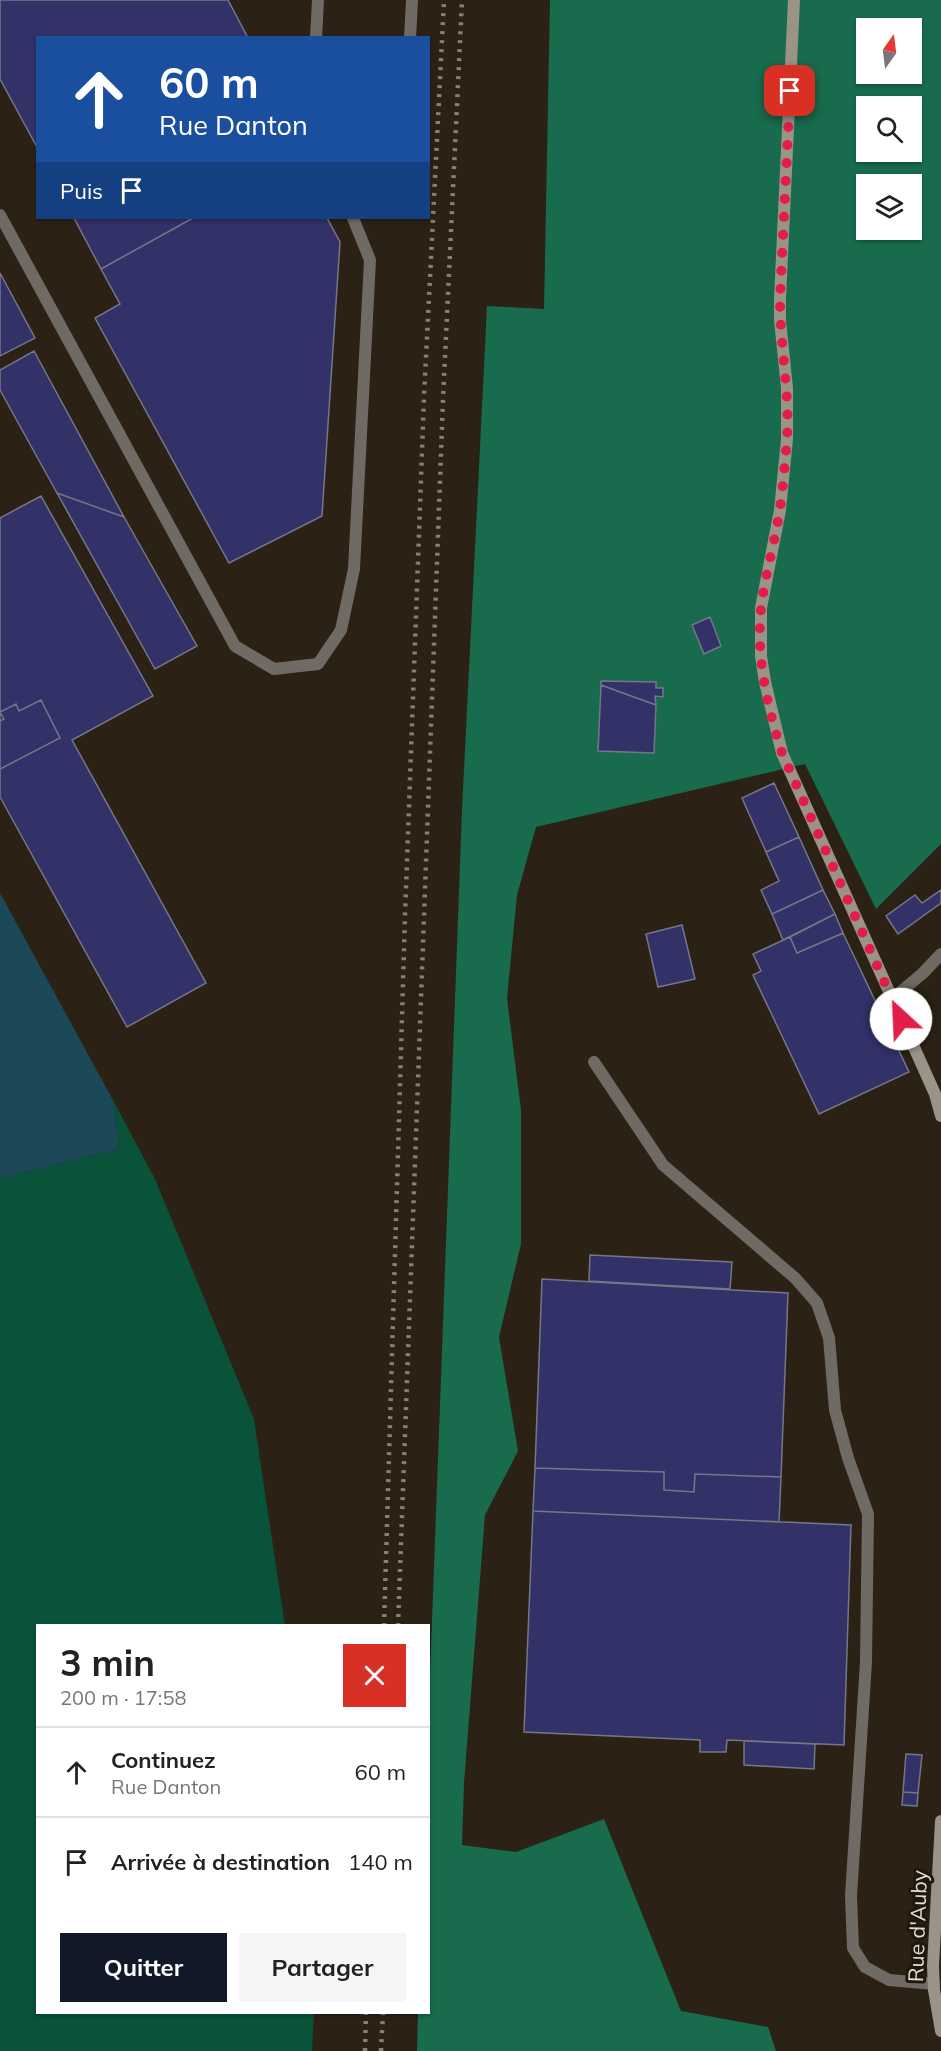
<!DOCTYPE html>
<html lang="fr">
<meta charset="utf-8">
<style>
body{margin:0;font-family:Mulish,sans-serif;background:#f6f6f6;color:#222;height:100vh;display:flex;flex-direction:column;font-size:22px;white-space:nowrap}
*{box-sizing:border-box;margin:0}
p{font-size:20px;color:#767676}
.icon{flex:none;width:33px;height:33px;fill:none;stroke:currentColor;stroke-width:2;stroke-linecap:round;stroke-linejoin:round}
.map{position:relative;flex:1;overflow:hidden}
.drawer{position:absolute;left:36px;top:1624px;width:394px;height:390px;display:flex;flex-direction:column;background:#fff;border-radius:0px;box-shadow:0 2px 4px #0004}
.drawer>*{flex:none}
.banner{position:absolute;left:36px;top:36px;width:394px;height:183px;border-radius:0px;box-shadow:0 2px 4px #0004;background:#1a4fa0;color:#fff;overflow:hidden}
.needle{width:39px;rotate:14deg}
.buttons{position:absolute;left:856px;top:18px;display:grid;gap:12px}
.buttons a{display:grid;place-items:center;width:66px;height:66px;border-radius:0px;background:#fff;box-shadow:0 2px 4px #0004;font-size:30px}
.pin{position:absolute;display:grid;place-items:center;width:51px;height:51px;color:#fff;margin:-26px;border-radius:12px;box-shadow:0 3px 9px #0006}
.me{position:absolute;width:66px;margin:-33px;rotate:335deg;stroke-linejoin:round;filter:drop-shadow(0 0 4px #0008)}
.turn{display:flex;align-items:center;gap:21px;height:126px;padding:0 24px;font-size:27px}
.turn .icon{width:78px;height:78px;stroke-width:2.5}
.turn b{display:block;font-size:42px;line-height:51px}
.then{display:flex;align-items:center;height:57px;padding:0 24px;background:#0003;gap:12px;font-size:22px}
.round{display:grid;place-items:center;flex:none;width:63px;height:63px;border-radius:0px;background:#f6f6f6}
.headline{display:flex;align-items:center;justify-content:space-between;height:102px;padding:0 24px}
h1{font-size:36px;font-weight:700;line-height:45px}
.primary-button{display:flex;gap:12px;margin-top:auto;padding:12px 24px}
.primary-button a{flex:1;height:69px;border-radius:0px;background:#111827;color:#fff;font-size:24px;font-weight:700;line-height:69px;text-align:center}
.primary-button a+a{background:#f6f6f6;color:#222}
ul{padding:0;list-style:none}
li{display:flex;align-items:center;gap:18px;height:90px;padding:0 24px;border-top:2px solid #e0e0e0}
li div{flex:1}
li b{display:block;font-size:22px}
li em{font-style:normal}
.map>svg:first-child{display:block}
.green{fill:#085339}
.forest{fill:#186b4c;fill-rule:evenodd}
.water{fill:#1b4958}
.building{fill:#323168;stroke:#757788;stroke-width:1.5}
.lines{fill:none;stroke-linecap:round;stroke-linejoin:round}
.lane{stroke:#6f6b64;stroke-width:12}
.secondary{stroke:#9a9388;stroke-width:12}
.rail{stroke:#887f75;stroke-width:4.5;stroke-dasharray:3 6;stroke-linecap:butt}
.route{stroke:#e11d48;stroke-width:10;stroke-dasharray:0 18}
.labels{text-anchor:middle;dominant-baseline:central;stroke-width:6;stroke-linejoin:round;paint-order:stroke}
.street-label{font-size:21px;fill:#e2dbd3;stroke:#21180c}
</style>
<div class="map">
<svg width="941" height="2051" viewBox="0 0 941 2051">
<rect width="100%" height="100%" fill="#2b2115"/>
<path class="green" d="M114,1102L155,1179L254,1419L285,1626H38V2013H314L312,2051H0V1179L119,1149Z"/>
<path class="forest" d="M550,0H941V844L876,909L805,764L536,827L517,895L507,998L521,1110V1244L499,1337L518,1451L485,1515L464,1783L462,1845L516,1852L604,1819L681,2011L768,2027L776,2051H417L418,2013H429V1702L462,810L487,306L544,309ZM867,28H912V74H867ZM867,106H912V152H867ZM867,184H912V230H867Z"/>
<path class="water" d="M0,893L114,1102L119,1149L0,1179Z"/>
<path class="building" d="M0,0H228L248,38H38V149L0,79Z
M74,218H193L101,269Z
M193,218H327L340,242L322,516L229,563L95,318L120,304L101,269Z
M0,273L35,338L0,356Z
M34,351L124,517L57,493L0,390V370Z
M57,493L124,517L197,646L155,669Z
M41,496L153,696L72,740L206,983L127,1027L0,797V769L60,738L41,700L19,711L16,704L0,712L4,719L0,721V518Z
M710,617L721,646L704,654L692,625Z
M601,681L656,682V688H663V697L655,696L656,705L601,685Z
M601,685L656,705L654,753L598,751Z
M41,700L60,738L0,769V721L4,719L0,712L16,704L19,711Z
M774,783L799,837L766,852L742,798Z
M799,837L823,890L772,914L761,890L779,881L766,852Z
M823,890L835,914L783,940L772,914Z
M941,890V903L898,934L886,916L915,895L922,903Z
M835,914L843,933L797,953L790,937Z
M682,925L695,979L658,987L646,934Z
M843,933L909,1072L819,1114L753,975L761,971L753,954L790,937L797,953Z
M590,1255L732,1262L730,1289L589,1281Z
M542,1279L788,1293L781,1477L695,1474L694,1492L664,1490V1472L535,1468Z
M535,1468L664,1472V1490L694,1492L695,1474L781,1477L779,1522L533,1511Z
M533,1511L851,1525L844,1745L727,1740L726,1752H700V1740L524,1732Z
M744,1741L815,1744L814,1769L744,1765Z
M906,1754L922,1755L918,1793L903,1792Z
M903,1792L918,1793L917,1806L902,1805Z"/>
<g class="lines">
<path class="lane" d="M316,38L318,0
M410,38L412,0
M0,215L235,646L274,669L318,664L341,630L354,569L370,260L353,218
M892,999L923,973L941,954
M594,1062L663,1165L795,1278L817,1303L829,1338L835,1410L848,1458L868,1514L866,1662L851,1896L853,1948L865,1967L889,1980L934,1984"/>
<path class="secondary" d="M794,0L780,299V320L787,388V439L780,510L761,608V656L765,682L782,753L935,1094L941,1116
M941,1821L933,1966L934,1990L941,2031"/>
<path class="rail" d="M384,1626L405,916L424,397L444,0
M398,1626L443,399L462,0
M365,2051L366,2013
M381,2051L383,2013"/>
</g>
<g class="lines">
<path class="route" d="M790,91L780,299C780,346 790,393 787,440C785,463 783,486 780,509C775,542 765,575 761,608C756,656 767,707 782,753L901,1019"/>
</g>
<g class="labels">
<g class="street-label">
<text transform="translate(917 1926) rotate(-88)">Rue d'Auby</text>
</g>
</g>
</svg>
<div class="buttons">
<a><svg class="needle" viewBox="-14 -14 28 28"><path d="M0-13l5 13h-10z" fill="#e53935"/><path d="M0 13l5-13h-10z" fill="#767676"/></svg></a>
<a><svg class="icon" aria-label="search" viewBox="0 0 24 24"><circle cx="10" cy="10" r="6"/><path d="M15 15l6 6"/></svg></a>
<a><svg class="icon" aria-label="layers" viewBox="0 0 24 24"><path d="M12 4l9 5-9 5-9-5zM3 14l9 5 9-5"/></svg></a>
</div>
<div class="pin" style="left:790px;top:91px;background:#d93025"><svg class="icon" aria-label="arrive" viewBox="0 0 24 24"><path d="M6 21V4h12l-3 4 3 4H6"/></svg></div>
<svg class="me" style="left:901px;top:1019px" viewBox="-20 -20 40 40"><circle r="19" fill="#fff"/><path d="M0-13L10 11 0 6-10 11z" fill="#e11d48"/></svg>
<div class="banner">
<div class="turn"><svg class="icon" aria-label="ahead" viewBox="0 0 24 24"><path d="M12 20V5M6 11l6-6 6 6"/></svg><div><b>60 m</b>Rue Danton</div></div>
<div class="then">Puis<svg class="icon" aria-label="arrive" viewBox="0 0 24 24"><path d="M6 21V4h12l-3 4 3 4H6"/></svg></div>
</div>
<section class="drawer">
<div class="headline"><div><h1>3 min</h1><p>200 m · 17:58</p></div><a class="round" style="background:#d93025;color:#fff"><svg class="icon" aria-label="close" viewBox="0 0 24 24"><path d="M6 6l12 12M18 6L6 18"/></svg></a></div>
<ul>
<li><svg class="icon" aria-label="ahead" viewBox="0 0 24 24"><path d="M12 20V5M6 11l6-6 6 6"/></svg><div><b>Continuez</b><p>Rue Danton</p></div><em>60 m</em></li>
<li><svg class="icon" aria-label="arrive" viewBox="0 0 24 24"><path d="M6 21V4h12l-3 4 3 4H6"/></svg><div><b>Arrivée à destination</b></div><em>140 m</em></li>
</ul>
<div class="primary-button"><a>Quitter</a><a>Partager</a></div>
</section>
</div>
